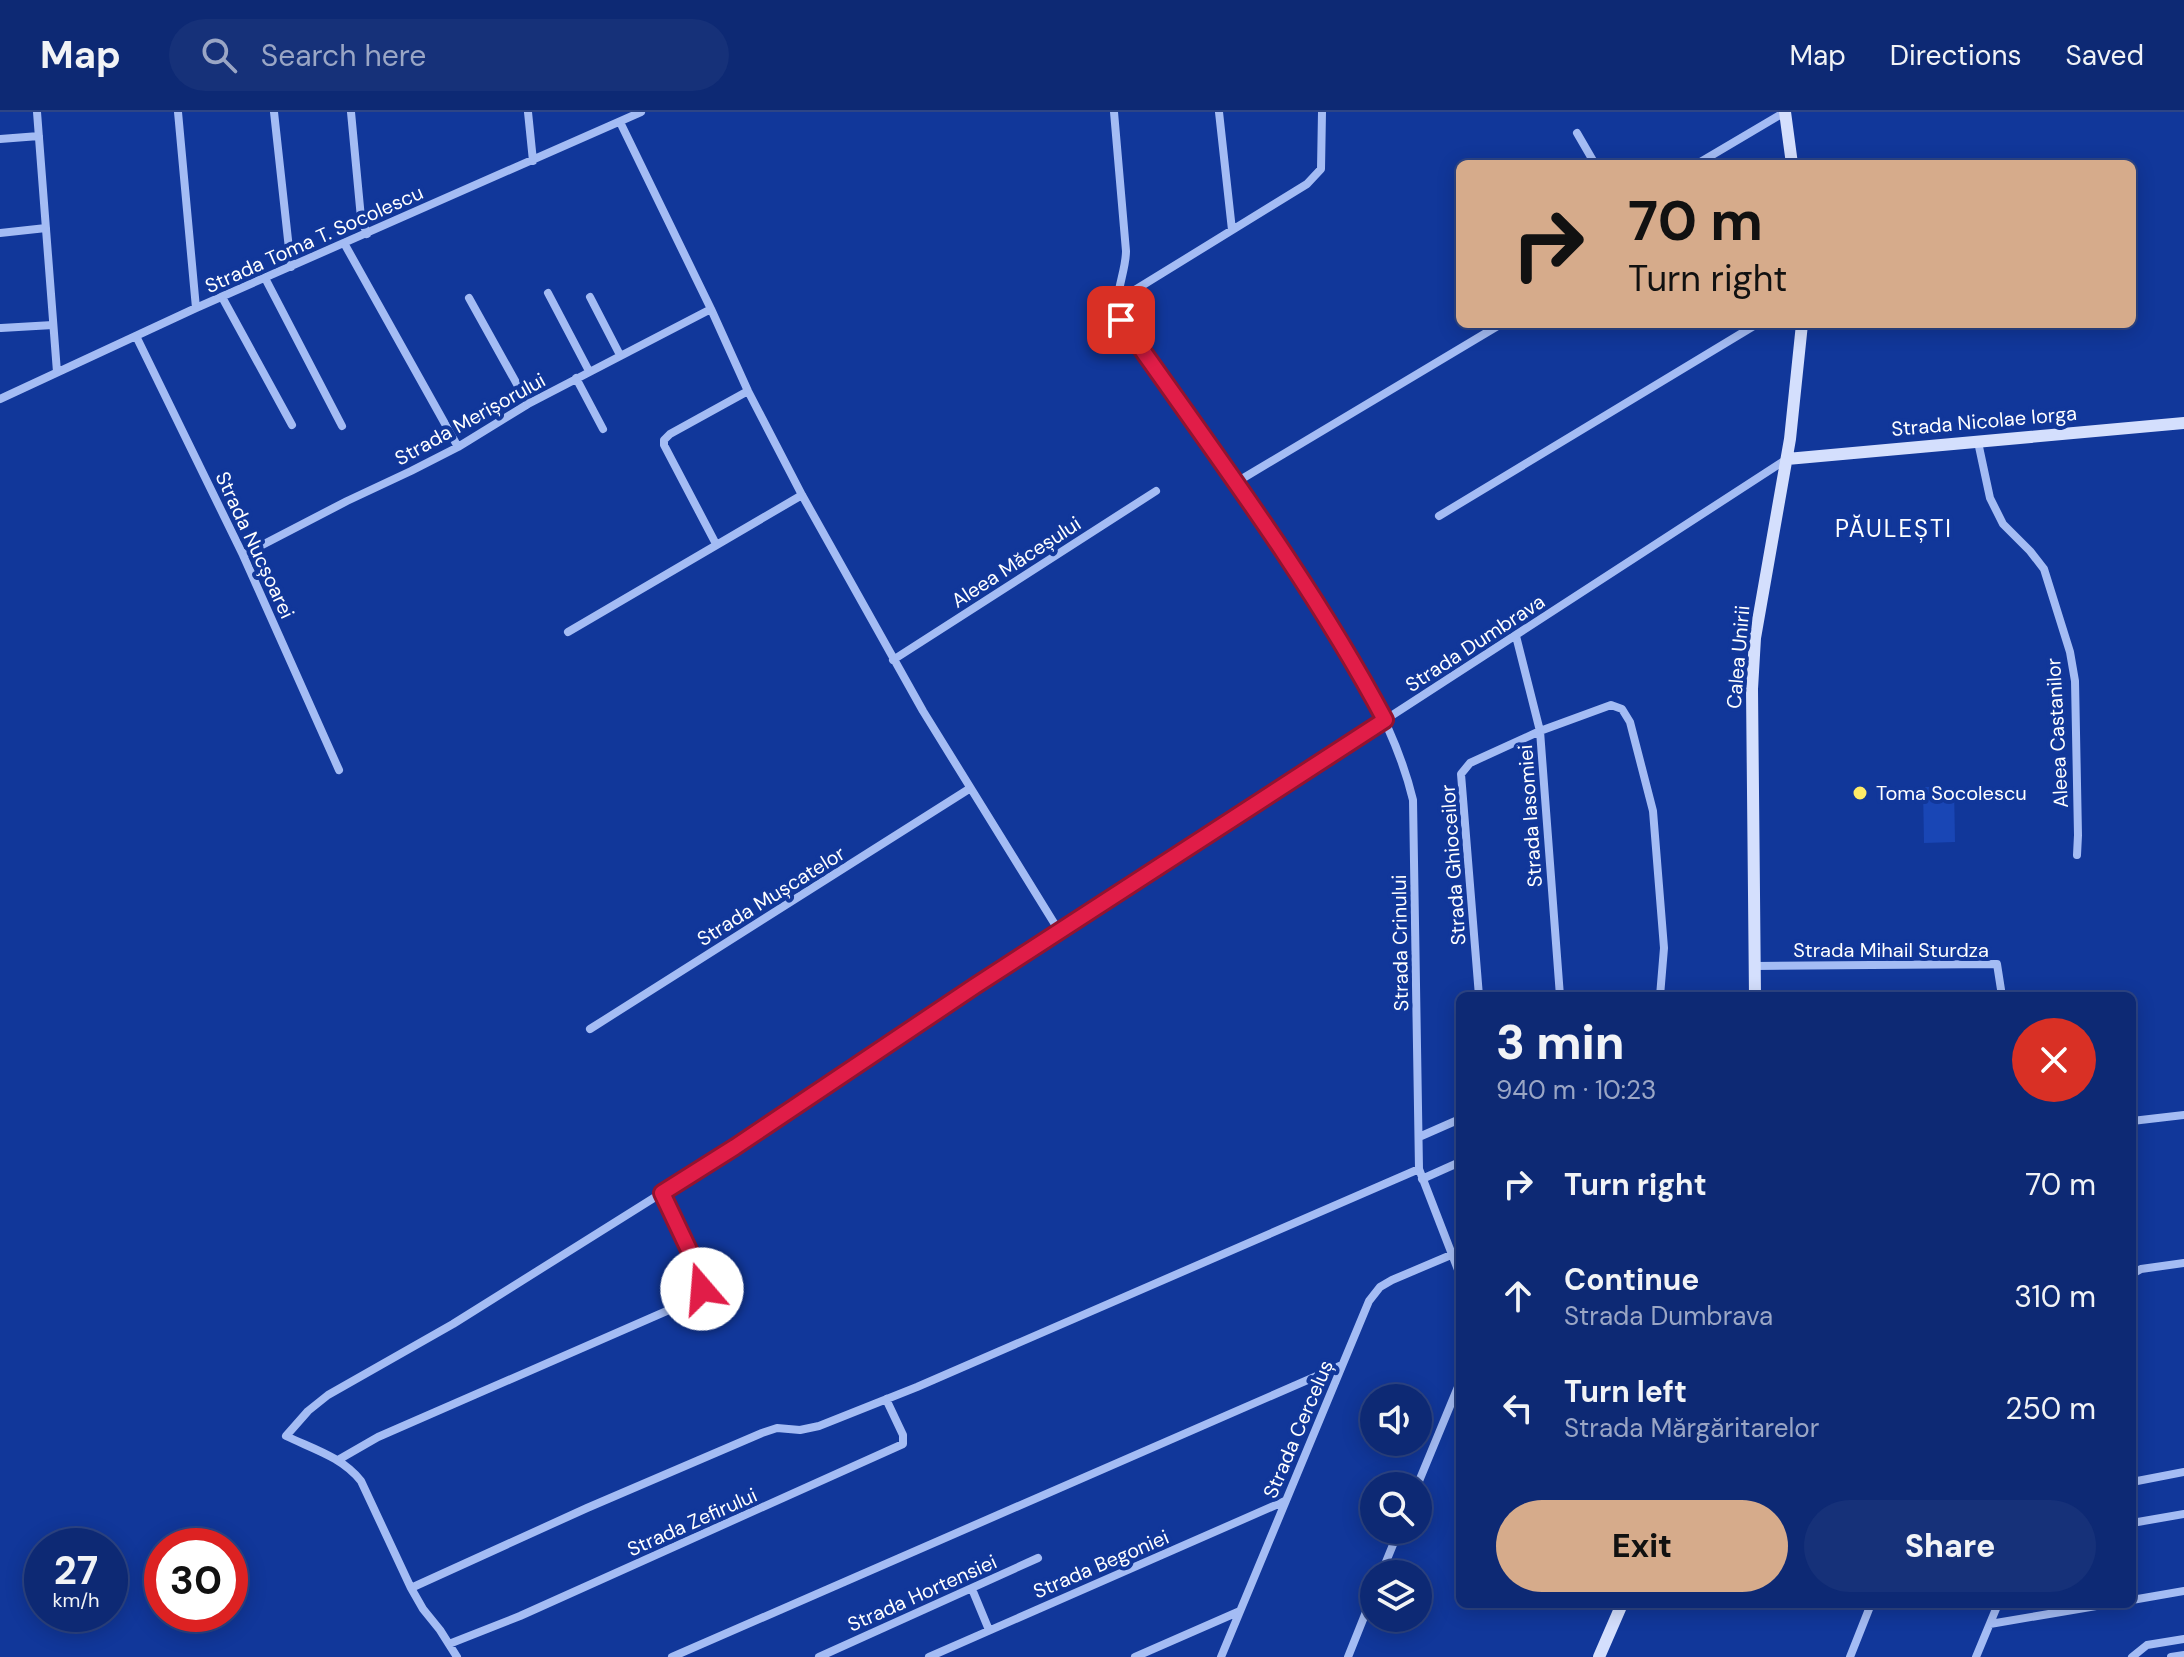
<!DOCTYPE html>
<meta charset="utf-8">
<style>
body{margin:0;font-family:"DM Sans",sans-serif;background:#163179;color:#f1f3f6;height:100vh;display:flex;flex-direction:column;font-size:30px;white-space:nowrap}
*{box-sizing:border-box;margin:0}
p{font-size:26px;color:#9aa6c5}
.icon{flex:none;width:44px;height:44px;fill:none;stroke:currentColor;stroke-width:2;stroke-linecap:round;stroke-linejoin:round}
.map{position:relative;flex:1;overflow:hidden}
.details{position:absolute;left:1456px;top:880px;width:680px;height:616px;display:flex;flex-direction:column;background:#0d2974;border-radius:12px;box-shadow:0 4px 20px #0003,0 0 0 2px #2d4586}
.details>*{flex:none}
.guide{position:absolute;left:1456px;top:48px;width:680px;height:168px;border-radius:12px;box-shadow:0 4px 20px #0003,0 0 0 2px #2d4586;background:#d6ab8b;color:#111;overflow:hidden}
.controls{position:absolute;left:1360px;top:1272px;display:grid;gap:16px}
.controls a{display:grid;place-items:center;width:72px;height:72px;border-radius:50%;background:#0d2974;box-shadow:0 4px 20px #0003,0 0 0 2px #2d4586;font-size:40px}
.speed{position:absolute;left:24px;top:1416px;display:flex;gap:16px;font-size:40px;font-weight:700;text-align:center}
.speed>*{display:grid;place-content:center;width:104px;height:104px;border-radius:50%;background:#0d2974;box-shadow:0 4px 20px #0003,0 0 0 2px #2d4586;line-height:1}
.speed small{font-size:20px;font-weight:400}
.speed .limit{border:12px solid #d22;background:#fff;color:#111}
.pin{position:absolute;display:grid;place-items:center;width:68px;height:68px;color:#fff;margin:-34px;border-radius:16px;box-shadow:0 4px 12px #0006}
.me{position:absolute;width:88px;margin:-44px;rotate:342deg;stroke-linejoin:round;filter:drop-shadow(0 0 6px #0008)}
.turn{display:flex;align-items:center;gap:28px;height:168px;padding:0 40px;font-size:36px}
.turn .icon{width:104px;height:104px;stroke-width:2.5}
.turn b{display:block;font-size:56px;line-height:68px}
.round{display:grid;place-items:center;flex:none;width:84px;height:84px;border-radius:42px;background:#163179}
.summary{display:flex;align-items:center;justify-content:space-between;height:136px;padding:0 40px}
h1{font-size:48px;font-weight:800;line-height:60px}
.button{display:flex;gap:16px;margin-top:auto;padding:16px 40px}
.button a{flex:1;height:92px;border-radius:48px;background:#d6ab8b;color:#111;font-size:32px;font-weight:800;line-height:92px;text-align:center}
.button a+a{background:#163179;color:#f1f3f6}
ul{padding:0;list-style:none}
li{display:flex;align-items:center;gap:24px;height:112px;padding:0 40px}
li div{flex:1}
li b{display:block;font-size:30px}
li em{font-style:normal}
header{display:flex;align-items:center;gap:48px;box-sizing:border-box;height:112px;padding:0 40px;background:#0d2974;border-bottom:2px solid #2d4586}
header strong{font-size:38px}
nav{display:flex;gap:44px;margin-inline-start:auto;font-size:28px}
.search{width:560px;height:72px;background:#163179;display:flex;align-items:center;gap:20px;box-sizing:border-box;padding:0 28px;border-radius:44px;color:#9aa6c5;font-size:30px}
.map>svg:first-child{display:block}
.green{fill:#1946b5}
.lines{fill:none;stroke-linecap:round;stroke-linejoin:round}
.street{stroke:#a4bcf4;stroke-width:8}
.secondary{stroke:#d4dffd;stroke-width:12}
.route-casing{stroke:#92132f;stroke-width:20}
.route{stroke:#e11d48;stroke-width:14}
.poi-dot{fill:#ffeb67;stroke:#11379a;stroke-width:3}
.labels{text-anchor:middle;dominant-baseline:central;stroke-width:8;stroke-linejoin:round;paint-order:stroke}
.street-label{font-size:20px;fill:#fff;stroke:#11379a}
.poi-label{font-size:20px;fill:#fff;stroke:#11379a;text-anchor:start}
.quarter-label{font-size:24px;letter-spacing:2px;fill:#fff;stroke:#11379a}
</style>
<header>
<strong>Map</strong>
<div class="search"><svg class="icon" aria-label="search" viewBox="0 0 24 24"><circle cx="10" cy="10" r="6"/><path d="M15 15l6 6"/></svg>Search here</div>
<nav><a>Map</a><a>Directions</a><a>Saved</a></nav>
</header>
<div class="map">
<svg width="2184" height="1545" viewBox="0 0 2184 1545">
<rect width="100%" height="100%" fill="#11379a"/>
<path class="green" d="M1923,675H1954L1955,730L1924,731Z"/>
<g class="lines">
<path class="street" d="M37,0L57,260
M178,0L196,196
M274,0L291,155
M351,0L361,106L367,122
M528,0L533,49
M1114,0L1126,139C1126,162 1111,187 1121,208C1180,292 1240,376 1297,462C1344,533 1393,605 1413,688L1419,1057L1460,1163
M1219,0L1232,118
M620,10L711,197L748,279L802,383L923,599L1059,819
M1577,21L1595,52
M0,27L39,24
M1697,52L1785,0
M0,121L46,116
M344,131L458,335
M265,166L342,314
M548,181L589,259
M222,185L292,313
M590,185L620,243
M469,186L528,292
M1117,189L1307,72L1321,57L1322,0
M1,216L53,213
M136,224L243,443L339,658
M576,266L603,317
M0,287L196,196L641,0
M1978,330L1990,386L2003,412L2030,439L2044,457L2070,540L2075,569L2078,723L2077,743
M1235,371L1501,212
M1439,404L1757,212
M716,432L664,333V328L670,322L748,279
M243,443L347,389L411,359L458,335L528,292L711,197
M568,520L802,383
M1516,524L1540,619L1560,884
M893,548L1156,379
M1755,854L1997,852L2002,884
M1479,884L1461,662L1470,651L1540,619L1611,593L1622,597L1630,610L1653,699L1664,836L1660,884
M590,917L969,677
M2132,1009L2184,1003
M1419,1025L1460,1007
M1422,1067L1460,1050
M2132,1162L2141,1157L2184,1151
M338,1348L378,1325L669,1198L691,1186L702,1177L698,1157L662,1081
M2132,1370L2184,1360
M1417,1374L1460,1270
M2132,1411L2184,1402
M1381,1462L1399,1418
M411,1476L587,1396L762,1321L777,1316L800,1318L819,1314L917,1275L1419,1057
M972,1477L989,1518
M2132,1488L2184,1479
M1990,1512L2108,1492
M449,1532L520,1504L903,1332V1323L886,1287
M457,1545L440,1518L423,1497L411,1476L361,1369C342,1345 313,1337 286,1324L308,1299L328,1283L453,1212L735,1035L975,874L1787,347
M672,1545L1342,1253
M819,1545L1038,1446
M929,1545L1285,1389
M1135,1545L1240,1499
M1221,1545L1369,1189L1380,1175L1392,1168L1451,1143
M1348,1545L1374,1480
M1850,1545L1871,1492
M1976,1545L1998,1492
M2132,1545L2147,1533L2184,1527
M2171,1545L2184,1543"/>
<path class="secondary" d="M1785,0L1792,52
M1787,347L2184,311
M1755,884L1752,577L1755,526L1790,327L1802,212
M1599,1545L1622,1492"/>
</g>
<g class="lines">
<defs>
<path id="route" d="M702,1177L698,1157L662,1081L735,1035L975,874L1385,608C1310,467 1212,338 1121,208"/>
</defs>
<use href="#route" class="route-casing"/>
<use href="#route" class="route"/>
</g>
<circle class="poi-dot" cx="1860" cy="681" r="8"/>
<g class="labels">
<g class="street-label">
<text transform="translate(314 127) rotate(-24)">Strada Toma T. Socolescu</text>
<text transform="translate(470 307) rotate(-29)">Strada Merișorului</text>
<text transform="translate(1984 309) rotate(-5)">Strada Nicolae Iorga</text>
<text transform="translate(255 433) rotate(65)">Strada Nucșoarei</text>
<text transform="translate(1016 450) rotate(-33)">Aleea Măceșului</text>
<text transform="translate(1475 531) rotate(-33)">Strada Dumbrava</text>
<text transform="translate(1738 545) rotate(-85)">Calea Unirii</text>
<text transform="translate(2057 621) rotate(-93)">Aleea Castanilor</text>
<text transform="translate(1530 704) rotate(-94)">Strada Iasomiei</text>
<text transform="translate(1453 753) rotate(-94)">Strada Ghioceilor</text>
<text transform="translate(771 784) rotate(-32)">Strada Mușcatelor</text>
<text transform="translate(1400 831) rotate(-91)">Strada Crinului</text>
<text x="1891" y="838">Strada Mihail Sturdza</text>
<text transform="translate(1298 1317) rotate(-67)">Strada Cerceluș</text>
<text transform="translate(692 1410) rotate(-24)">Strada Zefirului</text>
<text transform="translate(1101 1452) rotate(-23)">Strada Begoniei</text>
<text transform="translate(922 1481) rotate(-24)">Strada Hortensiei</text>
</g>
<g class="poi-label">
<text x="1876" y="681">Toma Socolescu</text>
</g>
<g class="quarter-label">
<text x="1894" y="416">PĂULEȘTI</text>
</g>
</g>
</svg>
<div class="controls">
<a><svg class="icon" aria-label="sound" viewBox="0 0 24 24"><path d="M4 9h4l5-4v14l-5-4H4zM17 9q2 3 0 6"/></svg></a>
<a><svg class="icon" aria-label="search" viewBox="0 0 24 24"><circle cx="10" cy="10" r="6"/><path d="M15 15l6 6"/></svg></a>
<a><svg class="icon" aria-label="layers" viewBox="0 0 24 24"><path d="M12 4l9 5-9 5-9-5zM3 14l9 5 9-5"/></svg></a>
</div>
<div class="speed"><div>27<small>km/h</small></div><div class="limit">30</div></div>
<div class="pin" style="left:1121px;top:208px;background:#d93025"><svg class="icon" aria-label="arrive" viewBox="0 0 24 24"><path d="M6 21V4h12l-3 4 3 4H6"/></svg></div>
<svg class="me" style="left:702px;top:1177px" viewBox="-20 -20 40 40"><circle r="19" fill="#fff"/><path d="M0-13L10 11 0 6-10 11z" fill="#e11d48"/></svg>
<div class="guide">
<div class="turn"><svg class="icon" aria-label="right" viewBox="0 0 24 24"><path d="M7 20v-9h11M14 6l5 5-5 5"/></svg><div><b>70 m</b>Turn right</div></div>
</div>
<section class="details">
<div class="summary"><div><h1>3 min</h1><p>940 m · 10:23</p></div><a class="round" style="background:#d93025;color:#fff"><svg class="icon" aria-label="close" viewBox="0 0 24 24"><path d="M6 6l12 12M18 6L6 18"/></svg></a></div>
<ul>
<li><svg class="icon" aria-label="right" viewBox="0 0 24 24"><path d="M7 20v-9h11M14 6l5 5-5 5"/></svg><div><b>Turn right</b></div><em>70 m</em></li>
<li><svg class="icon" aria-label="ahead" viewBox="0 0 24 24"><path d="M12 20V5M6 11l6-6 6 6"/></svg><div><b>Continue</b><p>Strada Dumbrava</p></div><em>310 m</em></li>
<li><svg class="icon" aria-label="left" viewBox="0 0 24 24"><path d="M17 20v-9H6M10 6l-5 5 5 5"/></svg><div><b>Turn left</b><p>Strada Mărgăritarelor</p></div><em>250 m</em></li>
</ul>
<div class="button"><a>Exit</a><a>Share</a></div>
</section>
</div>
